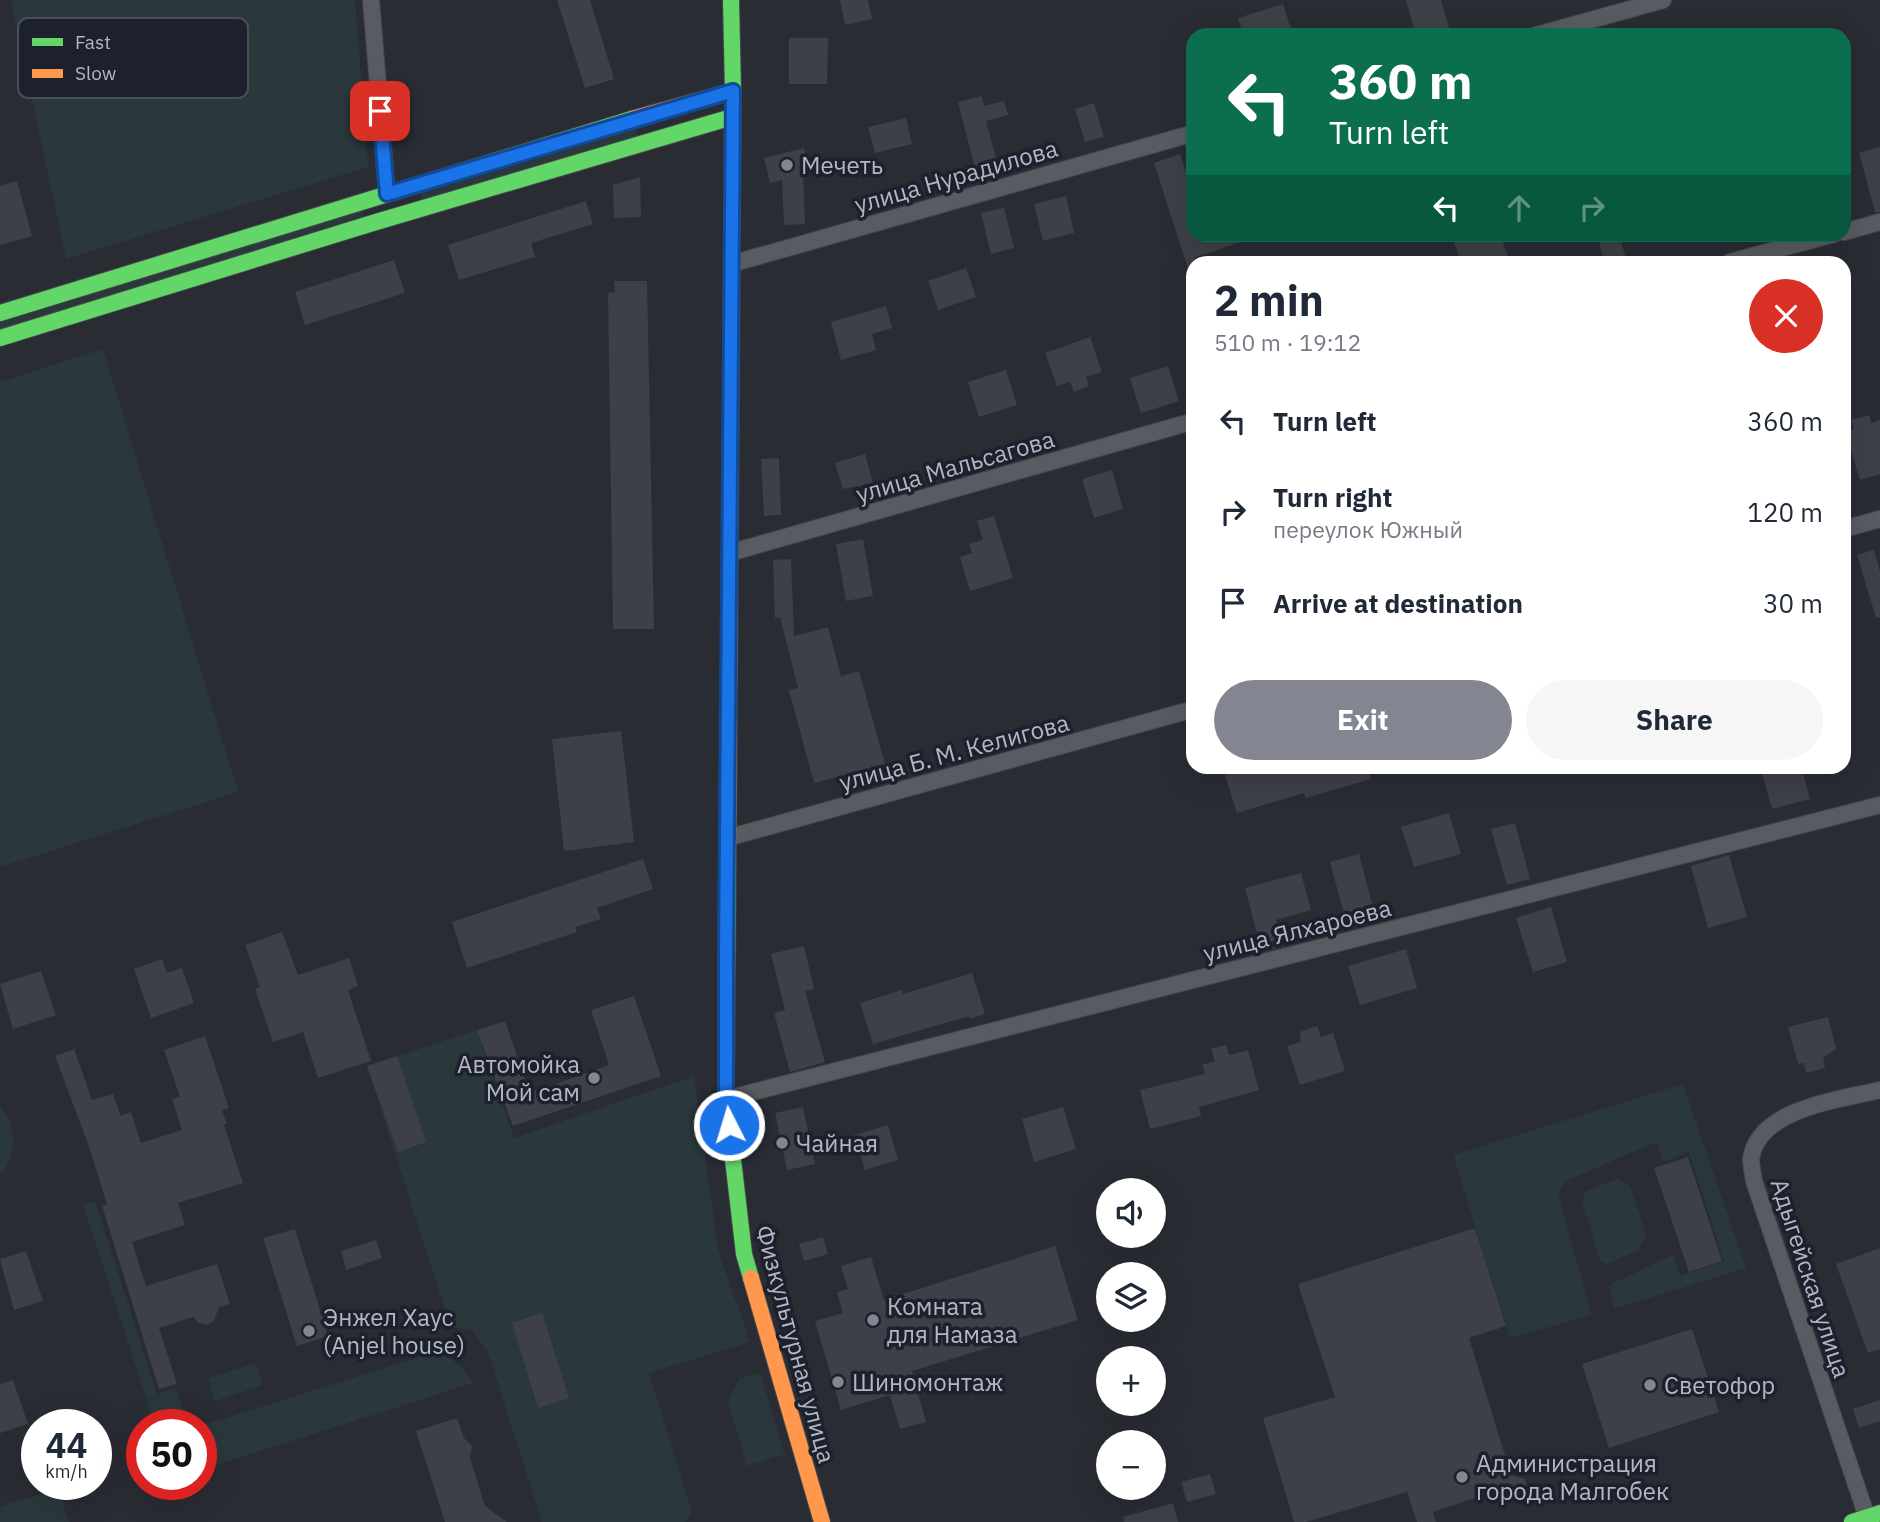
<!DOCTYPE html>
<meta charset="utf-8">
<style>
body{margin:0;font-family:"IBM Plex Sans",sans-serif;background:#f6f6f7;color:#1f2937;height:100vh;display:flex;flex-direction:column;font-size:26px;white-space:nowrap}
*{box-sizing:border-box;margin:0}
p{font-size:23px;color:#747a83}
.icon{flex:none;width:38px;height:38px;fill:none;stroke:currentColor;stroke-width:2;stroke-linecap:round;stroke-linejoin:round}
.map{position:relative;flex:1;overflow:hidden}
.details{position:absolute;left:1186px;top:256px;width:665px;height:518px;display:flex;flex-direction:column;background:#fff;border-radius:21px;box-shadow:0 7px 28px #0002}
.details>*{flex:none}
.hud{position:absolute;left:1186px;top:28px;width:665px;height:214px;border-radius:21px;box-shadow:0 7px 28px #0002;background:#0b6e4f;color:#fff;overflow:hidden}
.tools{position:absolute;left:1096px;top:1178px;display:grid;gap:14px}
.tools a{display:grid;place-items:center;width:70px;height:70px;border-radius:50%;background:#fff;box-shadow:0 7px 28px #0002;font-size:35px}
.speed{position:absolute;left:21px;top:1409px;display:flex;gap:14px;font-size:35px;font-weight:700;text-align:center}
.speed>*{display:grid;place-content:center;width:91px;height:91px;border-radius:50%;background:#fff;box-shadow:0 7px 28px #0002;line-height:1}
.speed small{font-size:18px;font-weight:400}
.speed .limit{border:10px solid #d22;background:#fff;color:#111}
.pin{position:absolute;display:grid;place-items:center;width:60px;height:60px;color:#fff;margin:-30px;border-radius:14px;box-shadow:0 4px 10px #0006}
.me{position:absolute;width:77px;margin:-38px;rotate:355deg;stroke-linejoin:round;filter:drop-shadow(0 0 5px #0008)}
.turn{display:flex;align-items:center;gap:24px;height:147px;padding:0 28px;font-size:32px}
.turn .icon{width:91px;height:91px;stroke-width:2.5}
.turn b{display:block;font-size:49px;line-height:60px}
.lanes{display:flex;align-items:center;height:66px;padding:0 28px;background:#0003;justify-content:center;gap:35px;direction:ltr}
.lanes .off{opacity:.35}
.round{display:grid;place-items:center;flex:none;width:74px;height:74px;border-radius:37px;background:#f6f6f7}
.summary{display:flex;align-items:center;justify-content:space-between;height:119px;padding:0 28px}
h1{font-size:42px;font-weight:800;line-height:52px}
.cta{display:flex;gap:14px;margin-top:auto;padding:14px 28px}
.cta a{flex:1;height:80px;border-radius:42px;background:#838691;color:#fff;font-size:28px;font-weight:800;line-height:80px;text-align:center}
.cta a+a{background:#f6f6f7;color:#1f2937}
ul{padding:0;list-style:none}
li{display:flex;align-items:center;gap:21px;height:91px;padding:0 28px}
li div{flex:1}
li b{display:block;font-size:26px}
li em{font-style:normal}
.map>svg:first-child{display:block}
.green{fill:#2a383c}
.building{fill:#3e4047}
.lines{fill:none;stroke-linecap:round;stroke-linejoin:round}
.street-casing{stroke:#45474d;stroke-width:18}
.fast-casing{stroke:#45474d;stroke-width:18}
.slow-casing{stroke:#45474d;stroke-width:18}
.street{stroke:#585b62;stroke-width:16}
.fast{stroke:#63d668;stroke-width:16}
.slow{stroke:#ff974d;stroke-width:16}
.route-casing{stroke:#114b97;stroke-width:18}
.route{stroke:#1a73e8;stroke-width:12}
.poi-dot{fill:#838691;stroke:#1d212d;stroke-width:2.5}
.labels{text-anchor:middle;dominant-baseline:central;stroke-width:7;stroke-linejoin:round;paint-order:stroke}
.poi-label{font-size:24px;fill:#b3b7c4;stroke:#1d212d;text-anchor:start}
.street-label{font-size:24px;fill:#b3b7c4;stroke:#1d212d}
.key{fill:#1d212d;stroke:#4a4e5a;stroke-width:2}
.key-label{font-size:19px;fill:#b3b7c4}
</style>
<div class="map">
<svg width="1880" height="1522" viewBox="0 0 1880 1522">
<rect width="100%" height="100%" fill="#292c33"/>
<path class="green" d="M11,0H355L368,167L66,259Z
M636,129L638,136L423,203L420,194Z
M362,210L363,217L0,330V322Z
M103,349L238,792L0,867V382Z
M477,1030L514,1138L694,1076L718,1250L750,1342L649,1373L692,1512L686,1522H542L488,1352L471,1329L451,1328L367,1066Z
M1683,1084L1746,1268L1614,1309L1609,1288L1611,1284L1673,1255L1680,1276L1724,1261L1689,1152L1663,1162L1656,1142L1566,1181L1558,1194L1592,1315L1510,1338L1453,1155Z
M0,1106C17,1125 18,1156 0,1175Z
M1617,1179L1630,1186L1646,1234L1639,1250L1607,1264L1600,1261L1582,1201L1586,1191Z
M95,1201L157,1394L176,1388L184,1413L154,1422L83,1205Z
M432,1353C453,1357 463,1365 473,1383L216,1465L204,1425Z
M256,1363L263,1385L215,1401L208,1378Z
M760,1373L785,1454L747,1466L728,1401L739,1379Z
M58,1488L69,1522H0V1507Z"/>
<path class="building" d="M557,0H590L614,79L585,88Z
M840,0H868L872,19L845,25Z
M1406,0H1441L1450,31L1436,35H1416Z
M1283,4L1293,35H1244L1238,18Z
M789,38H828L827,84H789Z
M982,96L984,106L1004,101L1008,115L986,121L997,162L975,168L958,102Z
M1094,103L1104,137L1085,142L1075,109Z
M906,118L912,144L875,153L868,127Z
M1880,147V212H1875L1859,153Z
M804,148L810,173L803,174L805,224L784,225L782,180L770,183L764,158Z
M1180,154L1194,195V234H1254L1255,237L1194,258V274L1190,275L1154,163Z
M640,177L641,217L614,218L613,185Z
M17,181L32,236L0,245V186Z
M1066,196L1074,233L1043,241L1034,204Z
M586,201L593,224L531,243L535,257L459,280L448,245Z
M1004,208L1014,248L991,254L981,213Z
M1451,234H1500L1510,262H1461Z
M1597,234H1619L1627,262H1604Z
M394,260L405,293L305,325L295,292Z
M966,268L976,297L938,310L928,281Z
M614,281H647L654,629H613L608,293L615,292Z
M886,306L892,328L872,334L876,350L841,360L831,322Z
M1090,337L1102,372L1086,377L1089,386L1074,392L1070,382L1057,386L1045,353Z
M1168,366L1179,401L1141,413L1130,378Z
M1006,370L1017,405L979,417L968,382Z
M1869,415L1871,423L1880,420V474L1860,480L1845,431L1854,428L1851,420Z
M865,454L873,483L843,489L835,463Z
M779,458L781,515L764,516L761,459Z
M1112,470L1123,509L1094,518L1082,479Z
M994,516L1013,578L970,591L960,557L972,553L969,544L983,540L977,521Z
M863,539L873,596L846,601L836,544Z
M1874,550L1880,572V617L1876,618L1857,555Z
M791,559L794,636L828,627L841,676L859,671L885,764L814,783L789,690L798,688L780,617L775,618L773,560Z
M621,731L634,842L564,851L552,739Z
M1233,766H1367L1371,779L1306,798L1304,793L1237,813L1223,769Z
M1769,766H1801L1810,799L1772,809L1761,769Z
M1449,813L1461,854L1414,867L1401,827Z
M1515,823L1530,879L1507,885L1491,829Z
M1359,854L1374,911L1345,918L1330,862Z
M1729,855L1747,917L1708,928L1691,866Z
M643,859L653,889L597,908L601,919L575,927L577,932L467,968L452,922Z
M1301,873L1311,910L1276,920L1283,946L1262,952L1245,888Z
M1551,907L1567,962L1533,972L1516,918Z
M282,932L298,975L349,958L358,986L348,990L371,1061L318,1078L303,1032L273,1042L255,989L260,987L245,945Z
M804,946L814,989L805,991L825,1062L790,1072L774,1013L785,1010L771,954Z
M1406,949L1417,988L1360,1005L1348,966Z
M162,959L167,973L182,968L194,1003L151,1018L134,969Z
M41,971L56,1015L13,1029L0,984Z
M972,973L985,1014L970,1019L969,1016L873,1044L860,1003L902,990L903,994Z
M634,996L661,1076L513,1126L477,1030L505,1021L530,1093L609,1065L591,1010Z
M1828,1017L1836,1049L1823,1058L1825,1068L1806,1073L1804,1063L1798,1064L1788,1027Z
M1317,1026L1321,1037L1333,1033L1345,1071L1300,1085L1287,1046L1301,1042L1300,1032Z
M205,1036L229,1108L222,1110L227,1124L224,1125L243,1183L178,1203L185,1225L132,1242L146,1286L217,1264L230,1304L219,1307L214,1321L206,1325L199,1323L193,1317L159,1328L177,1384L159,1389L102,1206L107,1204L88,1144L55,1056L74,1049L92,1100L113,1094L121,1116L131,1112L141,1143L182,1130L172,1099L180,1097L164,1050Z
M1226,1045L1229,1055L1248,1050L1259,1090L1199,1107L1201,1116L1150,1129L1140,1090L1205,1074L1202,1065L1215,1061L1211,1049Z
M397,1056L426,1142L398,1152L367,1066Z
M803,1107L815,1164L787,1170L775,1113Z
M1063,1107L1076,1149L1034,1162L1022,1119Z
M888,1125L898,1160L865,1170L855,1135Z
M1688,1157L1722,1261L1689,1272L1654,1168Z
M1475,1228L1506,1326L1469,1338L1511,1475L1525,1479L1528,1489L1525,1496L1517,1500L1510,1499L1499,1490L1433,1512L1436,1522H1417L1407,1492L1306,1522H1294L1263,1418L1335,1397L1298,1284Z
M295,1229L328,1336L297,1346L263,1238Z
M823,1237L828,1254L804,1261L799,1244Z
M376,1240L382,1258L346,1270L341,1251Z
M1055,1246L1078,1320L912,1371L926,1422L900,1429L890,1395L841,1410L815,1321L843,1313L837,1292L848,1289L841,1266L871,1257L884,1300Z
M1880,1248V1349L1868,1353L1836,1264Z
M26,1251L43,1301L14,1310L0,1259Z
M542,1313L569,1398L538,1408L512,1323Z
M1692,1329L1719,1412L1609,1448L1582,1364Z
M13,1380L28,1424L0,1433V1384Z
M1880,1400V1421L1859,1428L1853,1409Z
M457,1418L464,1438L472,1446L470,1458L485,1506L507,1522H445L416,1431Z
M1210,1474L1216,1494L1187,1502L1181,1482Z
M1173,1503L1178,1522H1124L1123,1517Z"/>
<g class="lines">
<defs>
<path id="street" d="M371,0L387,194
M1537,35L1663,0
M1844,232L1880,222
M1730,262L1834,234
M731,264L1194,133
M1844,529L1880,519
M729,553L1194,421
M727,838L1194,709
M726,1099L1880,805
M1867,1517L1754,1181C1753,1174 1751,1165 1751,1159C1758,1108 1840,1100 1880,1090"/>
<path id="fast" d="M0,313L632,119
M0,338L376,222L732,117
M730,537L733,91L731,0
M728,852L726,1099L744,1254L751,1278
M1852,1522L1880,1513"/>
<path id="slow" d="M632,119L733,91
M728,852L730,537
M751,1278L822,1522"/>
</defs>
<use href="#street" class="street-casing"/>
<use href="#fast" class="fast-casing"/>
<use href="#slow" class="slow-casing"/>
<use href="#street" class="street"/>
<use href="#fast" class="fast"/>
<use href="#slow" class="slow"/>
</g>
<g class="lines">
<defs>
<path id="route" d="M380,111L387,194L733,91L726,956V1099L729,1125"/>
</defs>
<use href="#route" class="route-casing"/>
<use href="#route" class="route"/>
</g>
<g class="poi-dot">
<circle cx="787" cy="165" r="7"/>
<circle cx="594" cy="1078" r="7"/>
<circle cx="782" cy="1143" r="7"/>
<circle cx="873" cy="1320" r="7"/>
<circle cx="309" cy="1331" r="7"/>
<circle cx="838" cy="1382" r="7"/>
<circle cx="1650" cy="1385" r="7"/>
<circle cx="1462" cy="1477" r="7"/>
</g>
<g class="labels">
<g class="poi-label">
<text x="801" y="165">Мечеть</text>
<text x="580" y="1064" text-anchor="end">Автомойка<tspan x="580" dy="28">Мой сам</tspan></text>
<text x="796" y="1143">Чайная</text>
<text x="887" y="1306">Комната<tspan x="887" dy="28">для Намаза</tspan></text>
<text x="323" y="1317">Энжел Хаус<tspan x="323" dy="28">(Anjel house)</tspan></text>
<text x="852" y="1382">Шиномонтаж</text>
<text x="1664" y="1385">Светофор</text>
<text x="1476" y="1463">Администрация<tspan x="1476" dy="28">города Малгобек</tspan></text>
</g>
<g class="street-label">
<text transform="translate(956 176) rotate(-16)">улица Нурадилова</text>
<text transform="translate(955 466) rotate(-16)">улица Мальсагова</text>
<text transform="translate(954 752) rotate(-15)">улица Б. М. Келигова</text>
<text transform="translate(1297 930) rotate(-14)">улица Ялхароева</text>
<text transform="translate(1811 1278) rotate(72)">Адыгейская улица</text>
<text transform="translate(796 1344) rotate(75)">Физкультурная улица</text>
</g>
</g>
<rect x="18" y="18" width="230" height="80" rx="10" class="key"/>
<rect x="32" y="38" width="31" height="8" fill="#63d668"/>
<rect x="32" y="69" width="31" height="9" fill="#ff974d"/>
<g class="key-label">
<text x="75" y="49">Fast</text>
<text x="75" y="80">Slow</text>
</g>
</svg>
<div class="tools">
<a><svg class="icon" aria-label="sound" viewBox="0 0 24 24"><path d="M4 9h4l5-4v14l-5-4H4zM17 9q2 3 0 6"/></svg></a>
<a><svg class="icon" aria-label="layers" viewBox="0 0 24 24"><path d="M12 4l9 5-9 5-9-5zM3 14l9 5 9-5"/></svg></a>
<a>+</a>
<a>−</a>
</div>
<div class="speed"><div>44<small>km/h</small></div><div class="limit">50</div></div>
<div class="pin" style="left:380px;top:111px;background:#d93025"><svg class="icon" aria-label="arrive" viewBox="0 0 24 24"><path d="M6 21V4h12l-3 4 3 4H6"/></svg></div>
<svg class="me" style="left:729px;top:1125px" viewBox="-20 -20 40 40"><circle r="17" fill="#1a73e8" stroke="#fff" stroke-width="3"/><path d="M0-11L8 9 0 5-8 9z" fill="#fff"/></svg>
<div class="hud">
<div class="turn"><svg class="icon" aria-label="left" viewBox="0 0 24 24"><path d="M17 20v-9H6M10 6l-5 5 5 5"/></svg><div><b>360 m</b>Turn left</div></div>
<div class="lanes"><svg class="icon" aria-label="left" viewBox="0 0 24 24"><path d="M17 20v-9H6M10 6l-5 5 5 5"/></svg><svg class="icon off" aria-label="ahead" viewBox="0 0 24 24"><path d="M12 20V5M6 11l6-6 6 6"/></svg><svg class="icon off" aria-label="right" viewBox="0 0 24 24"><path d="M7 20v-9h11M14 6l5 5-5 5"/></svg></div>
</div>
<section class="details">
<div class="summary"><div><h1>2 min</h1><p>510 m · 19:12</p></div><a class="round" style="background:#d93025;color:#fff"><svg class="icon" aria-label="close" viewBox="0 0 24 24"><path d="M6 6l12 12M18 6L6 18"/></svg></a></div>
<ul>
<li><svg class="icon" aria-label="left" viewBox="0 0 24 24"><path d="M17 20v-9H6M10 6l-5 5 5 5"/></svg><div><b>Turn left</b></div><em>360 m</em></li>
<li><svg class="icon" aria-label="right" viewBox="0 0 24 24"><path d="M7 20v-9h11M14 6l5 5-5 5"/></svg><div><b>Turn right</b><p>переулок Южный</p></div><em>120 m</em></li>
<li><svg class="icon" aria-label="arrive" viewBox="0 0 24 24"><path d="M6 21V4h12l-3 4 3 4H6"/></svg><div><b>Arrive at destination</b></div><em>30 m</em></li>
</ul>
<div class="cta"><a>Exit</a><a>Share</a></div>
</section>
</div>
